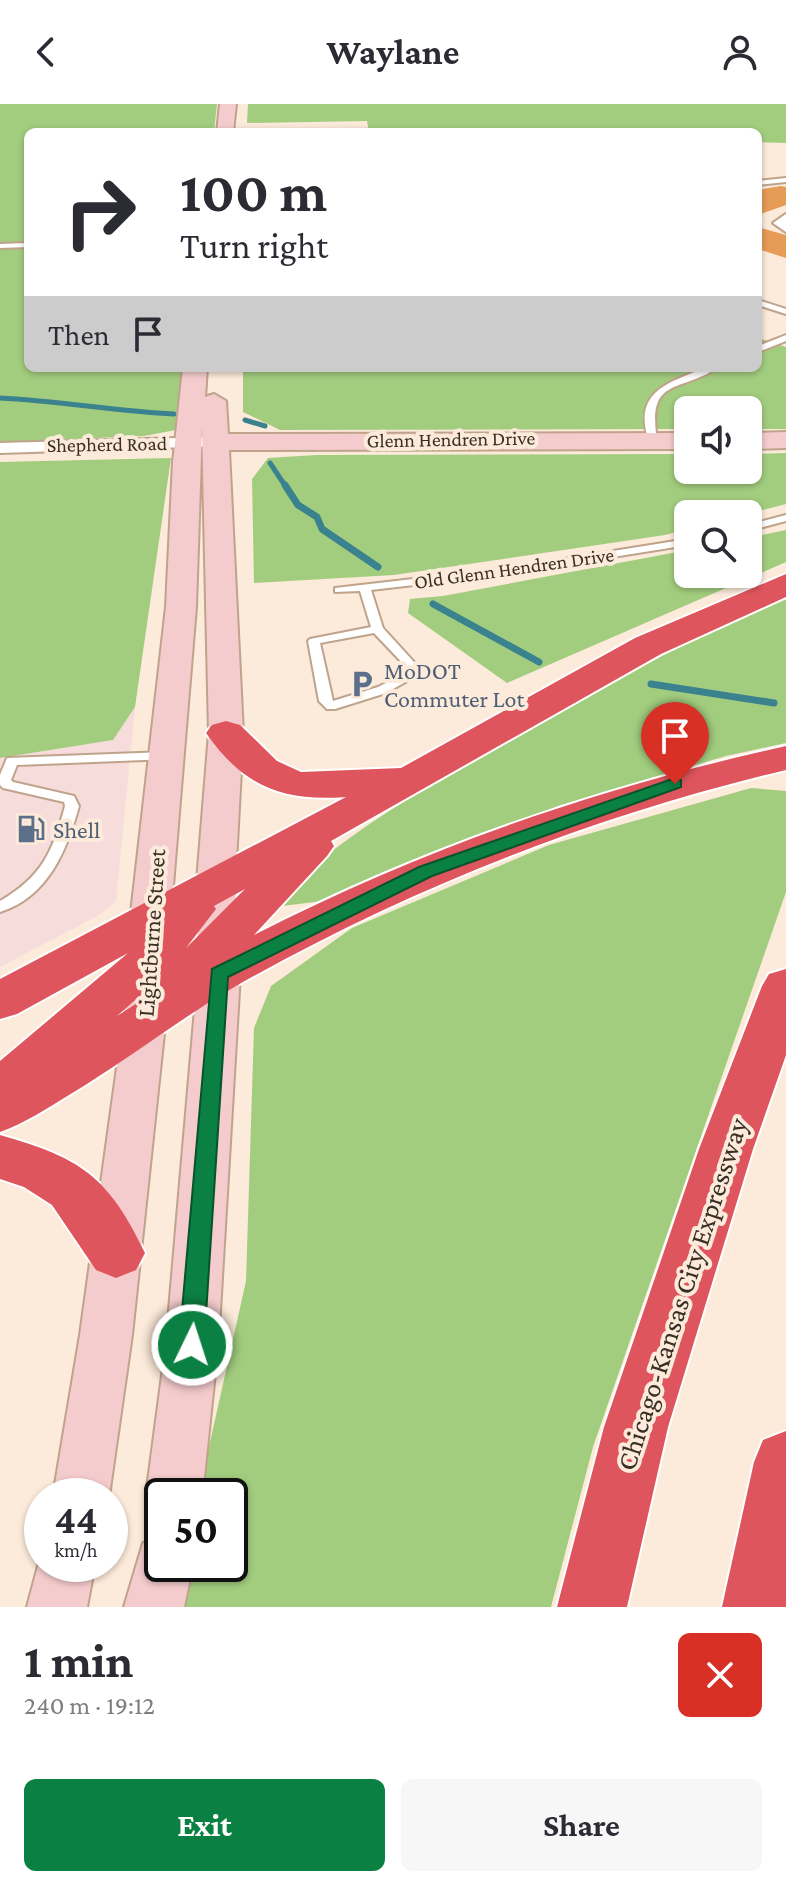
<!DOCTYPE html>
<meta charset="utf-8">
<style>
body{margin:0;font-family:"Crimson Pro",serif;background:#f7f7f7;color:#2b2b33;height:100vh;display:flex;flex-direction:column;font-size:30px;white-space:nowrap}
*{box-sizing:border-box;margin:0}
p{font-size:26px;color:#7c7c81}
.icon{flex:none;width:44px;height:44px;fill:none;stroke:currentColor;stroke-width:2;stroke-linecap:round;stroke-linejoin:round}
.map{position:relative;height:1503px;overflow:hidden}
.side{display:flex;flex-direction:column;background:#fff;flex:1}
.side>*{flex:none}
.top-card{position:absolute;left:24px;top:24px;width:738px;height:244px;border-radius:12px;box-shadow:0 2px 6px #0004;background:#fff;color:#2b2b33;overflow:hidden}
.tools{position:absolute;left:674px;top:292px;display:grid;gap:16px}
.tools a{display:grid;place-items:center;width:88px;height:88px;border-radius:12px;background:#fff;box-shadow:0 2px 6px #0004;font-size:40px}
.speed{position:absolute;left:24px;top:1374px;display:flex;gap:16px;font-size:40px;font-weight:700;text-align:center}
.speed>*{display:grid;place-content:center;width:104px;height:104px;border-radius:50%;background:#fff;box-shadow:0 2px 6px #0004;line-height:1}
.speed small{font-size:20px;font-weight:400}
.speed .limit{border:4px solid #111;border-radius:12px;background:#fff;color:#111}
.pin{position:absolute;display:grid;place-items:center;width:68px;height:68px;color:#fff;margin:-82px -34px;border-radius:50% 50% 50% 0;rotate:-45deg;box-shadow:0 0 8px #0007}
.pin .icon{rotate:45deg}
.me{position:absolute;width:88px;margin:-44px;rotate:4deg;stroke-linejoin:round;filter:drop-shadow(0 0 6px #0008)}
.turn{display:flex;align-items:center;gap:28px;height:168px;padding:0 24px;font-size:36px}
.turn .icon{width:104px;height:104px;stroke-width:2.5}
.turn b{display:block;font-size:56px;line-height:68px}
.then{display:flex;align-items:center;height:76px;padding:0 24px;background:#0003;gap:16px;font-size:30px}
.round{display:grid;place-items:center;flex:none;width:84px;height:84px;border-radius:12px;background:#f7f7f7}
.summary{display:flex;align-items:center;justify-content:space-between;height:136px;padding:0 24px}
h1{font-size:48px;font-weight:700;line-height:60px}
.primary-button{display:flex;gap:16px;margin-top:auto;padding:16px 24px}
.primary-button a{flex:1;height:92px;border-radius:12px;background:#0b8043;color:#fff;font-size:32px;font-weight:700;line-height:92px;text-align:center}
.primary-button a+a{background:#f7f7f7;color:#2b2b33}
header{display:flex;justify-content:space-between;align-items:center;height:104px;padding:0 24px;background:#fff;font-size:36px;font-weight:700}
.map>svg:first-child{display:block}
.commercial{fill:#f7dcdc}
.green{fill:#a2cd7e}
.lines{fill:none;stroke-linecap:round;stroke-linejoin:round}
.stream-far1{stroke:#3b828f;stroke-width:5}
.stream{stroke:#3b828f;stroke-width:7}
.building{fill:#e69c56}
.lane-casing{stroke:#bfa38b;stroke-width:4}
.street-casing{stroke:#bfa38b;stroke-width:4}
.secondary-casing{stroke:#bfa38b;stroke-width:4}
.highway-casing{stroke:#fff;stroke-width:4}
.lane{fill:#fff;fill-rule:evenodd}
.street{fill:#fff;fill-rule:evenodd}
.secondary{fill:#f5ccce;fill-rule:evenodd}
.highway{fill:#df555d;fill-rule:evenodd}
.route{fill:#0b8043;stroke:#07532c;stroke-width:2}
.labels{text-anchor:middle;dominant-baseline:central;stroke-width:8;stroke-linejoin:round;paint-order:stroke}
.far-street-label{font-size:20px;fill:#3a2f25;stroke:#fceada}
.service-label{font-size:24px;fill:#4e5e75;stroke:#fceada;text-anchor:start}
.street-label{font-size:24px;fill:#3a2f25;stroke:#fceada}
.near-street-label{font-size:28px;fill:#3a2f25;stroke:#fceada}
</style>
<header><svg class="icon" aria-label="back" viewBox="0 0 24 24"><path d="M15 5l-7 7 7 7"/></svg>Waylane<svg class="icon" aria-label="person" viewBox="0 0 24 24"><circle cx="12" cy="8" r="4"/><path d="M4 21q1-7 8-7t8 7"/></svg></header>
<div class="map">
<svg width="786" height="1503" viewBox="0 0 786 1503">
<rect width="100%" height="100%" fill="#fceada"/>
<path class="commercial" d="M135,603L116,797L99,811L0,863V654L113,636Z"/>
<path class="green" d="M0,0H217L214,28H28V264H188L183,313L176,326L144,332L0,338Z
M248,0H786V39L758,38V28H369L367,17L247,19Z
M758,234L786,243V325H748V306H688V325L280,326L243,308V264H758Z
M786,349V400L747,410H688V425L665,431L394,471L254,479L252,375L268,354L316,351L688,350V366H748V350Z
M171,354L135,603L113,636L0,654V358Z
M786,426V458L507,579L408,509L410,495L443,492L688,446V470H748V434Z
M786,492V639L726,652L561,701L376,779L323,797L266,804C339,732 427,682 516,632C604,582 693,533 786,492Z
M751,684L786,687V788L593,1343L551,1503H173L182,1460H230V1392H198L246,1177L254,924L271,882L352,824L549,741Z"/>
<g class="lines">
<path class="stream-far1" d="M0,294C59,297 115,307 174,310
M245,316L265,322
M270,359L286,383"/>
<path class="stream" d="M285,381L298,401L317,413L322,425L378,463
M433,500L539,558
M651,580L774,599"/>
</g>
<path class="building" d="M781,82L786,83V101L758,111V86Z
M758,123L786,131V154L758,145Z"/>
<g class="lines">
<defs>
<path id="lane" d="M786,74V78L758,81V77Z
M28,139V143L0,144V140Z
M758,196L786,205V210L758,201Z
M786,231V237L758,248V242Z
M705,264H717C679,289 647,273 657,336L649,338C632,288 667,279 705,264Z
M786,411V417L748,427V421Z
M688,435V441L500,471L371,486L383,524L423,568L386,589L335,605H327L319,597L308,537L310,535L371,523L360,487L335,488V484L500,465ZM374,529L410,567L378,583L333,597L320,539Z
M165,648L170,649L171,652L170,655L17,661L11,676L13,678L74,692L79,702C67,746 48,793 0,808V797C42,773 53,747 65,702L64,698L3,684L0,681V671L7,654Z"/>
<path id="street" d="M786,110V128L773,119Z
M214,333L223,338L220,342L0,349V339Z"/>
<path id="secondary" d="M220,0H236L233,28H217Z
M183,264H207L205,293L214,290L226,297L228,330L688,329V345L229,346L243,629L235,777L240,870L218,1241L202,1392H162V1415L154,1412L146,1392L166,1241L198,870L197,777L209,629L202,322L196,503L170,818L165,920L132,1231L109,1392H53L80,1231L123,920L130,818L166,503L173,358Z
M786,328V344L748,345V329Z
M162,1431V1460H193L184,1503H124L143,1439Z
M42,1447V1460H95L87,1503H27Z"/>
<path id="highway" d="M786,470V493L661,550L331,737L334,742L327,752L254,831C423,744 601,683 786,642V666C593,712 409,784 236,882C179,915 126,957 69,991C46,1005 25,1019 0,1028V957L128,849L17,910L0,915V875L346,693C282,698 243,682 206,629L212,621L226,617L240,621L277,657L301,668L401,664L635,534ZM245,785L186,844L216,805L214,802ZM158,876L159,885L117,912Z
M786,865V951L753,1045L668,1323L627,1503H557L604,1323L699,1045L762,882L769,870Z
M0,1031C81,1054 108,1072 145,1149L136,1166L116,1174L96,1166L52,1101L24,1083L0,1075Z
M786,1327V1503H722L754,1358L763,1336Z"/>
</defs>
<use href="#lane" class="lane-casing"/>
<use href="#street" class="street-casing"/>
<use href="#secondary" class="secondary-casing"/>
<use href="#highway" class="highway-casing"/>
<use href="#lane" class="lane"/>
<use href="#street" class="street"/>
<use href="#secondary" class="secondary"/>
<use href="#highway" class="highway"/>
</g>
<path class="route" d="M675,674L681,676V683L432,772L228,873L204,1241L200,1249L192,1252L183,1249L179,1241L212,865L419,763Z"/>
<defs>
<symbol id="parking-bare" viewBox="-9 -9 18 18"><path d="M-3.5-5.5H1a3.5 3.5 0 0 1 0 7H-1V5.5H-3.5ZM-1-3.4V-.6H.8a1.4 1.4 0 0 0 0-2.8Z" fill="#5c6f8a" stroke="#fceada" stroke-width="2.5" paint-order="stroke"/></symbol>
<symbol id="fuel-bare" viewBox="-9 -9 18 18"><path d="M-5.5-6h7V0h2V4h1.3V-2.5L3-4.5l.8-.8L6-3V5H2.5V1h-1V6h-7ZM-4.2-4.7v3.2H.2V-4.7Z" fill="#5c6f8a" stroke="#fceada" stroke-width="2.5" paint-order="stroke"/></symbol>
</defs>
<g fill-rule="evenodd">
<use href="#parking-bare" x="342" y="560" width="40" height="40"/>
<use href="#fuel-bare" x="11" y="705" width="40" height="40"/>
</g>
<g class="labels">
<g class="far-street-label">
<text transform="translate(451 335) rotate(-1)">Glenn Hendren Drive</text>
<text transform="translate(107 340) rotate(-1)">Shepherd Road</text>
<text transform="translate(514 464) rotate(-8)">Old Glenn Hendren Drive</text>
</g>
<g class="service-label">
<text x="384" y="566">MoDOT<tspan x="384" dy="28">Commuter Lot</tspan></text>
<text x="53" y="725">Shell</text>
</g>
<g class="street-label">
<text transform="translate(151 829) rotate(-86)">Lightburne Street</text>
</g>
<g class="near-street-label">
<text transform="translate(682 1190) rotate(-72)">Chicago-Kansas City Expressway</text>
</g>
</g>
</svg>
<div class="tools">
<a><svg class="icon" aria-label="sound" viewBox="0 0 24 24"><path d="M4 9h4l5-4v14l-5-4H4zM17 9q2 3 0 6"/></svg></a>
<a><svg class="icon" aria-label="search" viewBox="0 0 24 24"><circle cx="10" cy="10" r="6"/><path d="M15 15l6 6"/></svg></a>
</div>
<div class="speed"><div>44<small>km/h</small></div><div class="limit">50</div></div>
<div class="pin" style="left:675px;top:680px;background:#d93025"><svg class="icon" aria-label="arrive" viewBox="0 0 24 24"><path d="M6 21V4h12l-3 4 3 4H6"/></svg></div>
<svg class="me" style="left:192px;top:1241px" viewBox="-20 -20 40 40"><circle r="17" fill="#0b8043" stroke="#fff" stroke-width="3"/><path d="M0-11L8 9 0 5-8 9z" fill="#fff"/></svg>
<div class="top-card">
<div class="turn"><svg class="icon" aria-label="right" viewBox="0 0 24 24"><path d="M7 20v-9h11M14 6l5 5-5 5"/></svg><div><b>100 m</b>Turn right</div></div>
<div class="then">Then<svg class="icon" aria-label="arrive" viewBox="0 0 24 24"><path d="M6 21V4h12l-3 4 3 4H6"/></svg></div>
</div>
</div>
<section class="side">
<div class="summary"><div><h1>1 min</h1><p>240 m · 19:12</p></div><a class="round" style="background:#d93025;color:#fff"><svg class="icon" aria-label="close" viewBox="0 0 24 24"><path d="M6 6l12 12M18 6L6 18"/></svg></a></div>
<div class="primary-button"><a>Exit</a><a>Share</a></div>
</section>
